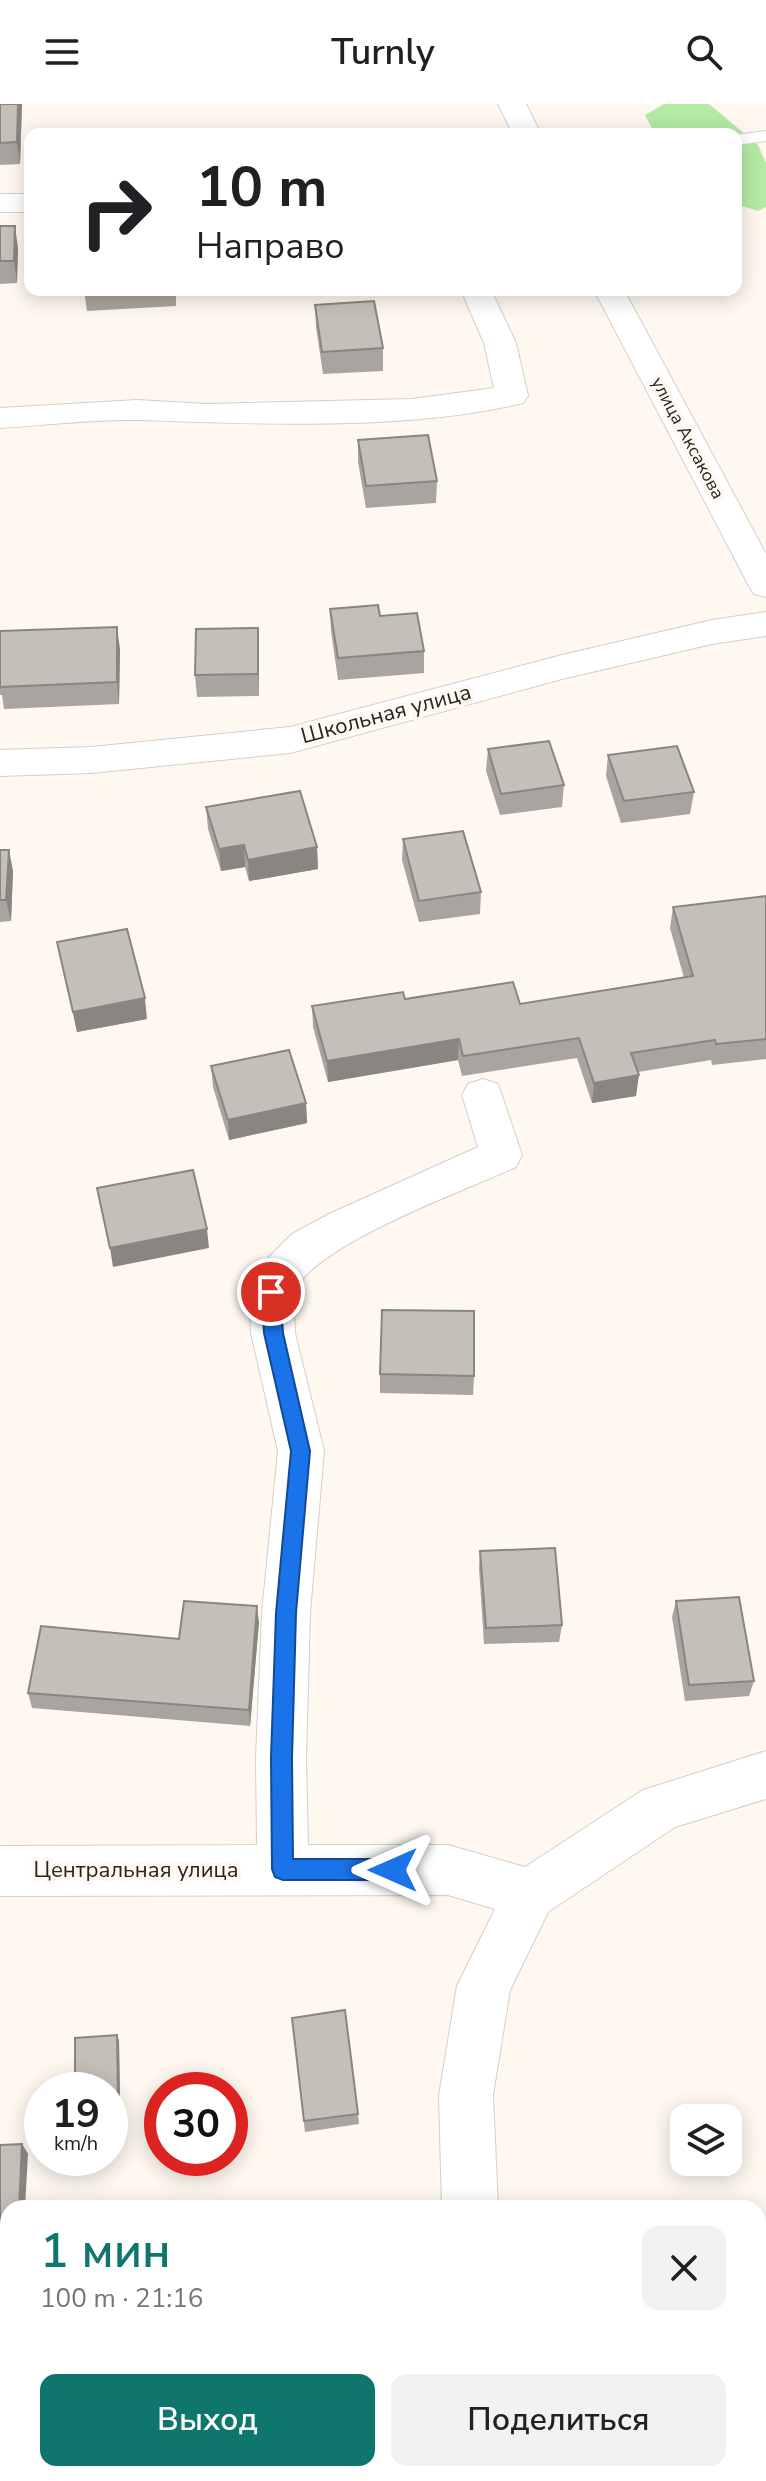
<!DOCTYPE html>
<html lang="ru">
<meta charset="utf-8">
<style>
body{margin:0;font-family:"Nunito Sans",sans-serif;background:#f2f2f2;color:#202124;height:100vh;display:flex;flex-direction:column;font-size:30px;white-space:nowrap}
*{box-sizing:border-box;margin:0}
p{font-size:26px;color:#757577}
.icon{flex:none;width:44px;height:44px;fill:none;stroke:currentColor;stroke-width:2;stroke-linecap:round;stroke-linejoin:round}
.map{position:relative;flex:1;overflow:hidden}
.side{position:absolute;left:0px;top:2096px;width:766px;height:282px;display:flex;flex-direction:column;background:#fff;border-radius:24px 24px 0 0;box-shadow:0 4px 20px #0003}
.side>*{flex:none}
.hud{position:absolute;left:24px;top:24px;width:718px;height:168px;border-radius:16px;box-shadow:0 4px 20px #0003;background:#fff;color:#202124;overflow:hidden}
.tools{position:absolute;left:670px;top:2000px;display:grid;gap:16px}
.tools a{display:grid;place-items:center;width:72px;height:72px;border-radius:16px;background:#fff;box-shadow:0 4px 20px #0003;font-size:40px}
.speed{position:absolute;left:24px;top:1968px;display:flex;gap:16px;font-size:40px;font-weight:700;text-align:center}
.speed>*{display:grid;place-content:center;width:104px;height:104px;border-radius:50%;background:#fff;box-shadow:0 4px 20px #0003;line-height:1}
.speed small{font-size:20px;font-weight:400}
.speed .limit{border:12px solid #d22;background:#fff;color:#111}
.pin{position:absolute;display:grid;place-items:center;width:68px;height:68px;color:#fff;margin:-34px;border:4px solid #fff;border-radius:50%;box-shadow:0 2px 8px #0007}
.me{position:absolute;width:88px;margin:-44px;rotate:270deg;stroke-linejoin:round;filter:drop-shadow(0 0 6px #0008)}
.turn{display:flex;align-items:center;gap:28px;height:168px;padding:0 40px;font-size:36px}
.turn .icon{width:104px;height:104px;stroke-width:2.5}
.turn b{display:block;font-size:56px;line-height:68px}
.round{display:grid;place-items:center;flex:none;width:84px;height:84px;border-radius:16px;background:#f2f2f2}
.headline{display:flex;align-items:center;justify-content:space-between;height:136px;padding:0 40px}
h1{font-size:48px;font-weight:600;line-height:60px;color:#0f766e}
.button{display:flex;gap:16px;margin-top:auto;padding:16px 40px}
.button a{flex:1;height:92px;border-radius:16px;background:#0f766e;color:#fff;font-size:32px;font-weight:600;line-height:92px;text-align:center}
.button a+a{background:#f2f2f2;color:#202124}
header{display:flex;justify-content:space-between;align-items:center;height:104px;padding:0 40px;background:#fff;font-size:36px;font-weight:600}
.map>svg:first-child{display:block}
.green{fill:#b3eba5}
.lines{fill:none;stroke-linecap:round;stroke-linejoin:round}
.lane-casing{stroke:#d4cfc8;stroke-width:2}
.street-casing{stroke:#d4cfc8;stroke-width:2}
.secondary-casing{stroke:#d4cfc8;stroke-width:2}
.lane{fill:#fff;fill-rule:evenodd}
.street{fill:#fff;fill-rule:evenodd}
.secondary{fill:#fff;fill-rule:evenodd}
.wall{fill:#a9a49f}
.shaded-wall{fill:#898682}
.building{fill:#c4bfb9;stroke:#898682;stroke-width:2}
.route{fill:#1a73e8;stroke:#114b97;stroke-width:2}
.labels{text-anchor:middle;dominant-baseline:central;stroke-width:8;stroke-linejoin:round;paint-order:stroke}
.far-street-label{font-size:18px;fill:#272522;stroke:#fef8f1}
.street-label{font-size:22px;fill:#272522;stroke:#fef8f1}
</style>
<header><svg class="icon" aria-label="menu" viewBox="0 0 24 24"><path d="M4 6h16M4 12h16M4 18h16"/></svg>Turnly<svg class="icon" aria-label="search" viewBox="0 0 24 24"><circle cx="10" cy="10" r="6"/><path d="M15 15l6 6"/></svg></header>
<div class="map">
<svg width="766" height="2377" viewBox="0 0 766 2377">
<rect width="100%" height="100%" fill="#fef8f1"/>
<path class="green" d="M664,0H709L758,41L766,59V103L758,107L736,100V30H655L645,11Z"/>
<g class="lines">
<defs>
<path id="lane" d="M766,27V37L736,41V31Z"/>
<path id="street" d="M0,90H30V108H0Z
M461,186H491L516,239L528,292L523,299C410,327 257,320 140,316C94,315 46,321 0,324V304L137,296L207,300L412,295L494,284L484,239Z
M766,508V532L712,540L562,575L290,649L91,669L0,672V646L91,643L290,623L562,551L712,516Z
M483,975L498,980L522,1051L516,1063C462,1088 319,1138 293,1188L295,1229L324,1347L310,1509L306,1654L308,1741H448L525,1763L643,1686L766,1647V1695L675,1723L548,1808L510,1886L493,1991L498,2104H442L439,1991L457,1882L495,1805L448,1791L0,1792V1742L257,1741L256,1654L262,1509L278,1347L251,1229L249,1188L266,1156L292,1130L329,1110L478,1043L462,991L468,980Z
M538,2370H598L601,2377H541Z"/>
<path id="secondary" d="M498,0H526L541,30H513Z
M594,186H624L766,450V493L754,490L749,482Z"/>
</defs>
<use href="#lane" class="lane-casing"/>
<use href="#street" class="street-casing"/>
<use href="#secondary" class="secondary-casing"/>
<use href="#lane" class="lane"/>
<use href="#street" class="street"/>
<use href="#secondary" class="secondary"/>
</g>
<path class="wall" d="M0,0H22L20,60L0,61Z
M0,122L18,144L17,179L0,180Z
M84,186H176V202L87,207Z
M315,201L383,244V267L323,270L316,223Z
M358,336L437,377L436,399L366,404L358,358Z
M330,505L380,512L424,547V569L338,576L331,527Z
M258,524L259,592L197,593L195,571Z
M0,527L120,545L119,600L4,605L2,591H0Z
M488,645L564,681L562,703L500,711L486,667Z
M608,651L694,688L690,710L621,719L606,672Z
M206,703L317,743L318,765L249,777L245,763L221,767L208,725Z
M403,735L481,788L480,810L419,818L402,756Z
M0,746L13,767L11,817L0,818Z
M766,792V955L712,961L711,956L638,968L636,992L592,999L577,954L462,972L458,956L328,978L313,923L312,902L405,895L520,900L684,874L670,824L673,803Z
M57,838L147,915L77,928Z
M211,962L306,999L307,1019L229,1036L213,983Z
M380,1270L474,1272L473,1291L380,1289Z
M480,1447L562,1521L559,1538L484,1540L479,1464Z
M676,1497L754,1577L749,1592L685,1597L672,1513Z
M259,1518L250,1622L32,1604L28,1589L179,1535Z
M292,1914L358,2010L359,2020L305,2028Z
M117,1931L119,1937L120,1996L110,1997V1986Z
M22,2040L28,2050L8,2104V2169H0V2041Z"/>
<path class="shaded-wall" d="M18,0H22L20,60L17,38Z
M15,122L18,144L17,179L14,157Z
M117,523L120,545L119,600L117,578Z
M258,524L259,546V592L258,570Z
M244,741L245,763L221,767L219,745Z
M317,743L318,765L249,777L248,756Z
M9,746L13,767L11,817L6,796Z
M145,894L147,915L77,928L73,908Z
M459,935L458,956L328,978L327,957Z
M639,971L636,992L592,999L594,979Z
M306,999L307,1019L229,1036L228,1016Z
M207,1125L209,1144L113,1163L110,1144Z
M257,1502L259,1518L250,1622L249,1606Z
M117,1931L119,1937L120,1996L118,1990Z
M22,2040L28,2050L25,2104H19Z"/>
<path class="building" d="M0,0H18L17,38L0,39Z
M0,122H15L14,157H0Z
M374,197L383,244L322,248L315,201Z
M428,331L437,377L366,382L358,336Z
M378,501L380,512L417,509L424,547L338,554L330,505Z
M117,523V578L0,583V527Z
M258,524V570L195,571L196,525Z
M549,637L564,681L501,690L488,645Z
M677,642L694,688L624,697L608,651Z
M300,687L317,743L248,756L244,741L219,745L206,703Z
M463,727L481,788L419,797L403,735Z
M0,746H9L6,796H0Z
M766,792V935L716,940L715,936L631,949L639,971L594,979L579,934L463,952L459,935L327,957L312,902L403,888L405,895L513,878L520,900L693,872L673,803Z
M127,825L145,894L73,908L57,838Z
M289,946L306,999L228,1016L211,962Z
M193,1066L207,1125L110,1144L97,1084Z
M382,1206L474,1207V1272L380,1270Z
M555,1444L562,1521L486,1524L480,1447Z
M739,1493L754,1577L689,1581L676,1497Z
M184,1497L257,1502L249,1606L28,1589L41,1522L179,1535Z
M345,1906L358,2010L304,2017L292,1914Z
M117,1931L118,1990L110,1991V1986H75V1934Z
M22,2040L19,2104H8V2160H0V2041Z"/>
<path class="route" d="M271,1181L280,1188L283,1229L310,1347L296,1509L292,1654L293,1755H393L401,1758L404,1766L401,1773L393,1776H283L275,1773L272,1765L271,1654L276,1509L291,1347L264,1229L262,1188Z"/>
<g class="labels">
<g class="far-street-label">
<text transform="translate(688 334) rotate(62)">улица Аксакова</text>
</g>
<g class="street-label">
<text transform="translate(386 610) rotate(-15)">Школьная улица</text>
<text x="136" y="1766">Центральная улица</text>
</g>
</g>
</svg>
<div class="tools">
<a><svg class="icon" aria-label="layers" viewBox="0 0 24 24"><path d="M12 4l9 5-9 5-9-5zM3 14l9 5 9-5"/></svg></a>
</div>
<div class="speed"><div>19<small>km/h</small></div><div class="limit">30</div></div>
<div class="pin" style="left:271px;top:1188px;background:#d93025"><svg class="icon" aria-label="arrive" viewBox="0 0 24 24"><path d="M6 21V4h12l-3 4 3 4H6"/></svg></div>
<svg class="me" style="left:393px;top:1766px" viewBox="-20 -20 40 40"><path d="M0-17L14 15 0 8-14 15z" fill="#1a73e8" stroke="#fff" stroke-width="4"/></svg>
<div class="hud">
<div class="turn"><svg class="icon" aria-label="right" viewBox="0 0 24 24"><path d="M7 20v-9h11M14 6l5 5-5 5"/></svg><div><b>10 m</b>Направо</div></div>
</div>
<section class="side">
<div class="headline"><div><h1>1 мин</h1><p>100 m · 21:16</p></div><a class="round"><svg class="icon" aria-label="close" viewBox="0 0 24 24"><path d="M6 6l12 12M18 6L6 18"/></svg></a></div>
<div class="button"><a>Выход</a><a>Поделиться</a></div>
</section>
</div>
